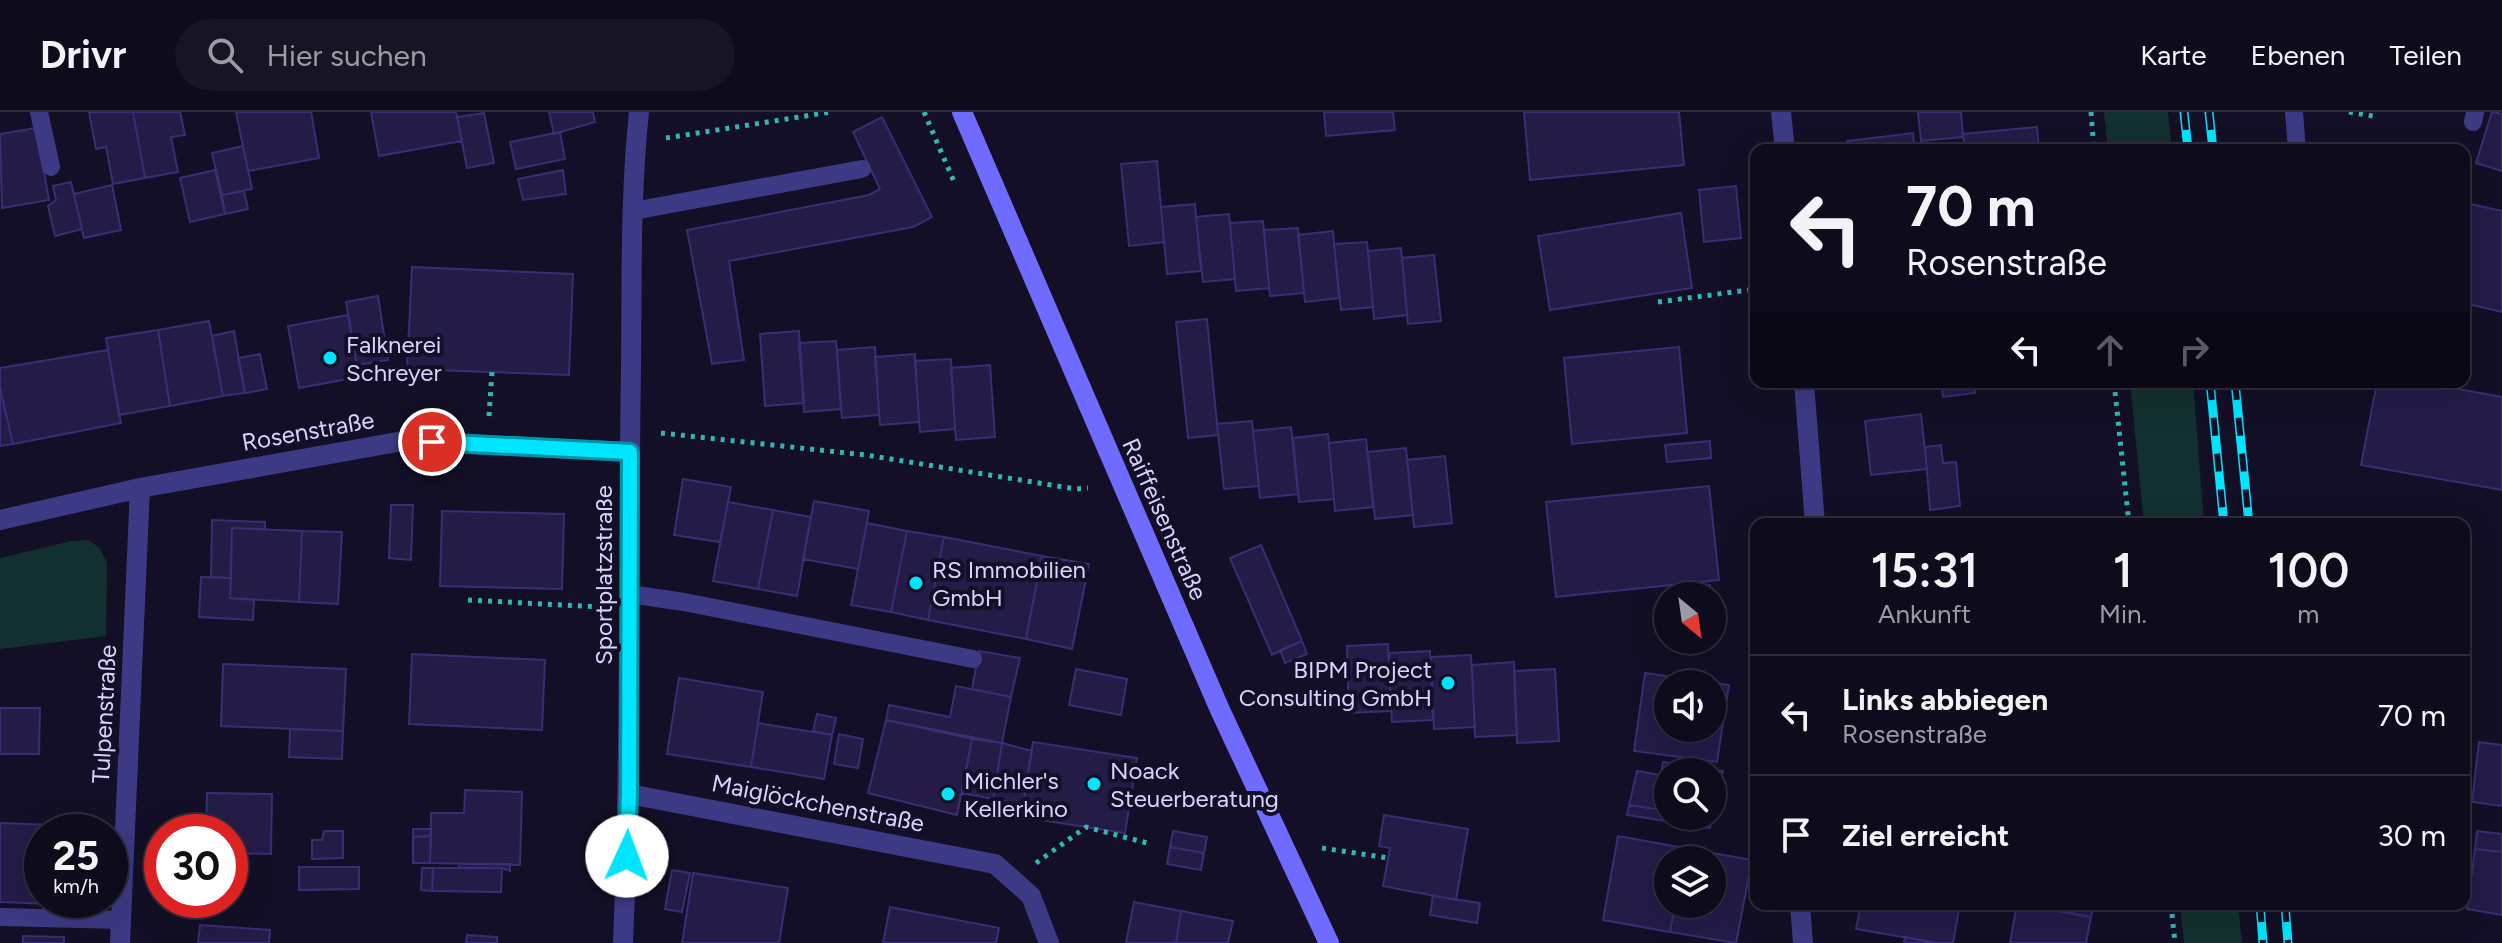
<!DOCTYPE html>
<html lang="de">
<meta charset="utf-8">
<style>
body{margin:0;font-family:Figtree,sans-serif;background:#171425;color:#f1f3f6;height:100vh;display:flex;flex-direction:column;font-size:30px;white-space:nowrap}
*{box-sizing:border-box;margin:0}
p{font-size:26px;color:#9b9ba3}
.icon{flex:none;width:44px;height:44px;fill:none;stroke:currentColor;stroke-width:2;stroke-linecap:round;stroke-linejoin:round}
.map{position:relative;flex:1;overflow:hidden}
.side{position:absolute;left:1750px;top:406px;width:720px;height:392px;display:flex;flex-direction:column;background:#0e0b1c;border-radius:16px;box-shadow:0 8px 32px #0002,0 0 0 2px #2e2b3b}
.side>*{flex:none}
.top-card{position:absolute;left:1750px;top:32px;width:720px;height:244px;border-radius:16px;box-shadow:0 8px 32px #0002,0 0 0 2px #2e2b3b;background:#0e0b1c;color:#f1f3f6;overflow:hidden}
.needle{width:52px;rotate:151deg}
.fabs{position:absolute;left:1654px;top:470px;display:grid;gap:16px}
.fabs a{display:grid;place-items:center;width:72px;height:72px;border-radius:50%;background:#0e0b1c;box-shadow:0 8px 32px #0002,0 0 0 2px #2e2b3b;font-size:40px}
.speed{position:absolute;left:24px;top:702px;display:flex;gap:16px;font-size:40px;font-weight:700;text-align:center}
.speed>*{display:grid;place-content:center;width:104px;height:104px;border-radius:50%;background:#0e0b1c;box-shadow:0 8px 32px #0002,0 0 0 2px #2e2b3b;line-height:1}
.speed small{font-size:20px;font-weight:400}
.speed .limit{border:12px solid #d22;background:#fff;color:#111}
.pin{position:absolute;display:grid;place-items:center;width:68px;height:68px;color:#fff;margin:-34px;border:4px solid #fff;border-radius:50%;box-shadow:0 2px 8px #0007}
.me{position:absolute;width:88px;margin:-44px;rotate:2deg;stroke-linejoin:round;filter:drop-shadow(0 0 6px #0008)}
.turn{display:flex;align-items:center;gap:28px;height:168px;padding:0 24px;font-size:36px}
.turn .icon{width:104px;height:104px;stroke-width:2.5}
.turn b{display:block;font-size:56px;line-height:68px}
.lanes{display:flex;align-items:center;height:76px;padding:0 24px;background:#0003;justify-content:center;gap:40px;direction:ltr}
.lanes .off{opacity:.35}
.eta{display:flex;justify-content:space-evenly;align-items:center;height:136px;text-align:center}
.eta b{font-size:48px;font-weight:600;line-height:56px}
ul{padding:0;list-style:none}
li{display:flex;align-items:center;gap:24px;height:120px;padding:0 24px;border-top:2px solid #2e2b3b}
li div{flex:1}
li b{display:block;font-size:30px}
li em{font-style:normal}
header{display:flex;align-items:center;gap:48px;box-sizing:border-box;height:112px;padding:0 40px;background:#0e0b1c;border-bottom:2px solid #2e2b3b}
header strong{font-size:38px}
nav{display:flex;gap:44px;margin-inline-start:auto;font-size:28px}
.search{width:560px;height:72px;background:#171425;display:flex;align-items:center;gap:20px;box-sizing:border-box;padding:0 28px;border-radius:44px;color:#9b9ba3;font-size:30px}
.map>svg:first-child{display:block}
.green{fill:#12302f}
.building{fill:#241b47;stroke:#3b2d73;stroke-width:2;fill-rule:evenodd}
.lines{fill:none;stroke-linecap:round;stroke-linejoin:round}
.path{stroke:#2fb8b0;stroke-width:5;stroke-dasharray:4 6;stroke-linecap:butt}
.lane{stroke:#3d3a85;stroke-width:18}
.street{stroke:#3d3a85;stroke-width:20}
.secondary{stroke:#6f6bff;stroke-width:20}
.rail-casing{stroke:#00e5ff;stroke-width:9}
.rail{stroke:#130f26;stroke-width:6;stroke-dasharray:18;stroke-linecap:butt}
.route-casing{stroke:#0095a6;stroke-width:20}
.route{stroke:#00e5ff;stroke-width:14}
.poi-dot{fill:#00e5ff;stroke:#130f26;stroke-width:3}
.labels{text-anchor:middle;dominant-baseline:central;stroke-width:8;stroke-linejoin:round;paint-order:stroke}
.poi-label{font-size:24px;fill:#d9d4ff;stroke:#130f26;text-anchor:start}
.street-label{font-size:24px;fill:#d9d4ff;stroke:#130f26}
</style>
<header>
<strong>Drivr</strong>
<div class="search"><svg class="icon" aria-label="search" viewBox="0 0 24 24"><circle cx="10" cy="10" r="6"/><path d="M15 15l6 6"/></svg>Hier suchen</div>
<nav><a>Karte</a><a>Ebenen</a><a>Teilen</a></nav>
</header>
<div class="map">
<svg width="2502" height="831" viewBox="0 0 2502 831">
<rect width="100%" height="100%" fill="#130f26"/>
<path class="green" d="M2104,0H2168L2172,38H2108Z
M2130,270H2193L2204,412H2144Z
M88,428L100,436L107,451L106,524L0,537V446L71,429Z
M2180,792H2238L2242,831H2184Z"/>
<path class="building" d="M89,0H133L145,66L113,72L106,35L96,37Z
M133,0H180L185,23L171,25L178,60L145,66Z
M236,0H311L319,46L248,59Z
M371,0H456L462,29L379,44Z
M549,0H593L595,10L554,22Z
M1324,0H1393L1395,18L1326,24Z
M1524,0H1679L1684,53L1530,68Z
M1918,0H1961L1963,25L1921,29Z
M2492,0L2502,2V59L2476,51Z
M484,1L494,51L467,56L457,5Z
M882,5L932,105L913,115L729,149L744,248L712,252L687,118L869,83L880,77L853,20Z
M2037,15L2039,38H1965L1963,22Z
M36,16L49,88L2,96L0,22Z
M560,20L565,47L516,57L510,30Z
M1913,21L1915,38H1848L1847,29Z
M243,34L252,77L222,83L212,41Z
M1157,49L1164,130L1129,134L1121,52Z
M215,58L225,102L190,110L180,66Z
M563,58L566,82L523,88L518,67Z
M71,70L82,117L55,124L48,94L56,88L53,74Z
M112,73L121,118L84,126L74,82Z
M1736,74L1741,126L1704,130L1699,78Z
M244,79L248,97L225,102L222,83Z
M2466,91L2502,99V200L2464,191Z
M1195,92L1201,159L1167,162L1161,95Z
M1681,101L1692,176L1550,198L1538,124Z
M1229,102L1235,167L1203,170L1196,105Z
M1263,109L1269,176L1236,179L1230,111Z
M1298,116L1304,181L1270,184L1264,118Z
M1333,119L1339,186L1305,190L1298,123Z
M1367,130L1373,195L1341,198L1334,132Z
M1401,136L1407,203L1374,207L1368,139Z
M1434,143L1441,209L1408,212L1402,146Z
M412,155L573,162L569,263L407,257Z
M378,184L388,248L357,253L346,190Z
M348,203L359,265L299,276L288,214Z
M1207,207L1218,323L1188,326L1176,210Z
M209,209L223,284L170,294L158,218Z
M158,218L170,294L119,303L106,226Z
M234,219L245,281L223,284L212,224Z
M799,219L804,291L765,294L760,222Z
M836,229L841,297L804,300L799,231Z
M875,235L879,303L842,306L837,238Z
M1679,235L1687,321L1572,332L1564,246Z
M108,238L121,311L13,332L0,276V256Z
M260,242L267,277L245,281L238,246Z
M915,242L919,310L880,313L875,245Z
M951,247L955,317L920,320L915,249Z
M990,253L995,325L956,328L951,256Z
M1941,270H1974L1975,281L1943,285Z
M2377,270H2419L2502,285V378L2361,353Z
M0,276L13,332L0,334Z
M1921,302L1927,357L1871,363L1865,309Z
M1252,309L1259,374L1224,377L1217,312Z
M1291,315L1298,382L1260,386L1253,319Z
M1328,322L1334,387L1299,390L1293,326Z
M1366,327L1373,395L1335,399L1329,331Z
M1710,329L1711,346L1667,350L1665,333Z
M1941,333L1943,351L1956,350L1960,394L1930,398L1925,335Z
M1406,336L1413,403L1375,407L1368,340Z
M1445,344L1452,411L1414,415L1407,348Z
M683,367L731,375L720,430L674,423Z
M1709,374L1719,468L1556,485L1546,390Z
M814,389L869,399L858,457L803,447Z
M728,390L773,398L758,477L713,469Z
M391,393H413L411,448L389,446Z
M773,398L811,405L797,484L758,477Z
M442,399L564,402L562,477L440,474Z
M212,408L265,410V417L232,416L231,466L211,465Z
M867,411L907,419L891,500L851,493Z
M232,416L302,419L299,490L230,486Z
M302,419L342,420L338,492L299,490Z
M907,419L944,425L928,508L891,500Z
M944,425L1042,444L1026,527L928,508Z
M1261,433L1302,529L1272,543L1230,446Z
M1042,444L1089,452L1072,537L1026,527Z
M201,465L231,466L230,486L254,488L253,508L199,505Z
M1710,473L1711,484H1670L1671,476Z
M1302,529L1307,542L1285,551L1280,538Z
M1388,532L1391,599L1349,601L1347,534Z
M979,539L1020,546L1011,585L972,577Z
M1430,539L1433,608L1392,610L1389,541Z
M412,542L545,548L542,618L409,612Z
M1471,543L1475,615L1434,617L1431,545Z
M1514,550L1517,623L1475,625L1472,553Z
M223,552L346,557L343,619L221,614Z
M1076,557L1127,567L1121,603L1069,593Z
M1555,557L1559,629L1517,631L1514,559Z
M1645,561L1729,573L1717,650L1634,639ZM1668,572H1712V616H1668Z
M679,566L763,580L751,655L667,642Z
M956,574L1011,585L1002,631L886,608L889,593L950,605Z
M0,596H40L39,642H0Z
M817,602L836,606L832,623L813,619Z
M886,608L972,627L957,703L868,681Z
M758,611L832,623L824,667L751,655Z
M290,617L343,619L342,647L289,645Z
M839,622L863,627L858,656L834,652Z
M972,627L1002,631L993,687L962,681Z
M1033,630L1137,646L1125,721L1021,705Z
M2479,630L2502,633V694L2472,690Z
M1002,631L1032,639L1023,692L993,687Z
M1663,650L1723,659L1712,706L1701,704H1712V660H1668V699L1629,693L1637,659L1661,663Z
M465,678L522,680L520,753L430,751L431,701H464Z
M207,681L272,682L271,742L230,741V720H206Z
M1629,693L1668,699V704L1712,706L1710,716L1627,703Z
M1384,703L1468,717L1456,788L1383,774L1390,736L1379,734Z
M0,711L52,713V720H42V788H50V792L0,790Z
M413,717H431V724L413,725Z
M324,719H343V746L312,747V728H322Z
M1173,719L1207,725L1204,741L1170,735Z
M2477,719L2502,722V740L2475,737Z
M431,724L430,751H413V725Z
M1618,724L1685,736L1683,748H1668V792H1675L1670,820L1603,808Z
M1170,735L1204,741L1201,758L1167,752Z
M1685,736L1752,748L1736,831L1670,820L1675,792H1712V748H1683Z
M2475,737L2502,740V803L2467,797Z
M459,752H510V759L502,756H459Z
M299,755H359V777L299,778Z
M422,756H433L432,779L421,778Z
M433,756H502L501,780L432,779Z
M672,758L690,761L682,800L665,797Z
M693,761L788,776L779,831H682Z
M1433,784L1480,791L1477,811L1430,803Z
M1134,790L1181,799L1176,831H1126Z
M1861,792H1960L1953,831H1937L1856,817Z
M2017,792L2091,805L2086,831H2010Z
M2024,792H2094L2091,805Z
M890,795L999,816L996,831H883Z
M1181,799L1233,809L1228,831H1176Z
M200,813L270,818L269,831H198Z
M467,823L497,825V831H466Z
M23,824L64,825V831H23Z
M1905,825L1937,831H1904Z"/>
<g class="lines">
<path class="path" d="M924,0L955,72
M2091,0L2094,38
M2349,0L2378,5
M666,26L831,0
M1658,190L1756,177
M2114,270L2129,412
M489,304L492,260
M661,321L866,343L1076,377L1088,376
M468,488L600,495
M1322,736L1388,746
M1036,751L1086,715L1151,732
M2171,792L2175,831"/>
<path class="lane" d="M39,0L51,55
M2294,0L2297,38
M2473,10L2475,0
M633,99L862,57
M629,482L684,490L973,547
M0,805L121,808"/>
<path class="street" d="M1781,0L1785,38
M1804,270L1815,412
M0,408L140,376L403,329L630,340
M629,682L995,752L1031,784L1049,831
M1800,792L1803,831
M120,831L140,376
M623,831C631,639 628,447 631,255C632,170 630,84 639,0"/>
<path class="secondary" d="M962,0L1220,598L1329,831"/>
<defs>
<path id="rail" d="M2184,0L2188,38
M2209,0L2213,38
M2210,270L2224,412
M2235,270L2249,412
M2260,792L2263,831
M2285,792L2288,831"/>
</defs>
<use href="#rail" class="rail-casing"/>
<use href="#rail" class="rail"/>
</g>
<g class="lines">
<defs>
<path id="route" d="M432,330L630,340L629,682L627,744"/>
</defs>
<use href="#route" class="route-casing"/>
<use href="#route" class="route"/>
</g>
<g class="poi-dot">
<circle cx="330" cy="246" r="8"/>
<circle cx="916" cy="471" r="8"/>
<circle cx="1448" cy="571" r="8"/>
<circle cx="1094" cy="672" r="8"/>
<circle cx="948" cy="682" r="8"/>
</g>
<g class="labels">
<g class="poi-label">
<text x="346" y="232">Falknerei<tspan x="346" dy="28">Schreyer</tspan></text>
<text x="932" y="457">RS Immobilien<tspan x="932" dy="28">GmbH</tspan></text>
<text x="1432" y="557" text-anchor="end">BIPM Project<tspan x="1432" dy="28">Consulting GmbH</tspan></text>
<text x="1110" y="658">Noack<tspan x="1110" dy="28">Steuerberatung</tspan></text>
<text x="964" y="668">Michler's<tspan x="964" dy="28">Kellerkino</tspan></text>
</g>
<g class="street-label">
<text transform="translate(308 319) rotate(-10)">Rosenstraße</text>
<text transform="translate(1165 407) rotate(66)">Raiffeisenstraße</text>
<text transform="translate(603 463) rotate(-90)">Sportplatzstraße</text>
<text transform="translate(104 602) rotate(-87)">Tulpenstraße</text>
<text transform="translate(818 691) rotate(11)">Maiglöckchenstraße</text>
</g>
</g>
</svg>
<div class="fabs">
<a><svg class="needle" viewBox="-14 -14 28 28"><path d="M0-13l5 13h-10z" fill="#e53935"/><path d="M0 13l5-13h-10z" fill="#9b9ba3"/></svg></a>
<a><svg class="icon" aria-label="sound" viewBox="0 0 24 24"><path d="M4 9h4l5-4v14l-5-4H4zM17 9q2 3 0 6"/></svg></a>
<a><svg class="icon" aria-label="search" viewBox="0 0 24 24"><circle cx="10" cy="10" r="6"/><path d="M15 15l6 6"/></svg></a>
<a><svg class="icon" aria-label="layers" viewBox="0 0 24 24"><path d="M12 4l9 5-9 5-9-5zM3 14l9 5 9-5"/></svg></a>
</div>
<div class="speed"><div>25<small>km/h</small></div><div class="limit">30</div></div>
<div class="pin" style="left:432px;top:330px;background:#d93025"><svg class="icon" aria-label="arrive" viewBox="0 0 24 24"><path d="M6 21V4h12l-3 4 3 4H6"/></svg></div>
<svg class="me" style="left:627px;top:744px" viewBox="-20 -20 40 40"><circle r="19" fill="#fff"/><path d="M0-13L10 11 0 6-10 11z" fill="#00e5ff"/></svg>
<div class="top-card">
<div class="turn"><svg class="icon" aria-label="left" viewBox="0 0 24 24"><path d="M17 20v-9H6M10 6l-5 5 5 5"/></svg><div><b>70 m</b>Rosenstraße</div></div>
<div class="lanes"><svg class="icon" aria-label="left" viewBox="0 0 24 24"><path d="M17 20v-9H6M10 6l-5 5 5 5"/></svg><svg class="icon off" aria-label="ahead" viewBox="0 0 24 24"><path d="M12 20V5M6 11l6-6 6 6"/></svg><svg class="icon off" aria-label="right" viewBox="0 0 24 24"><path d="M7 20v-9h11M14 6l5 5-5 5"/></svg></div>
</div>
<section class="side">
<div class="eta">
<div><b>15:31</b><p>Ankunft</p></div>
<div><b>1</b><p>Min.</p></div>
<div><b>100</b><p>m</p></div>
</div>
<ul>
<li><svg class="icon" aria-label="left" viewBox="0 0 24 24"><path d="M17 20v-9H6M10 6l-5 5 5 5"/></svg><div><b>Links abbiegen</b><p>Rosenstraße</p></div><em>70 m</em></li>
<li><svg class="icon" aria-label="arrive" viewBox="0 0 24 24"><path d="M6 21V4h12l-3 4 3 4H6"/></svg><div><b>Ziel erreicht</b></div><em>30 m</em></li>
</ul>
</section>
</div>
